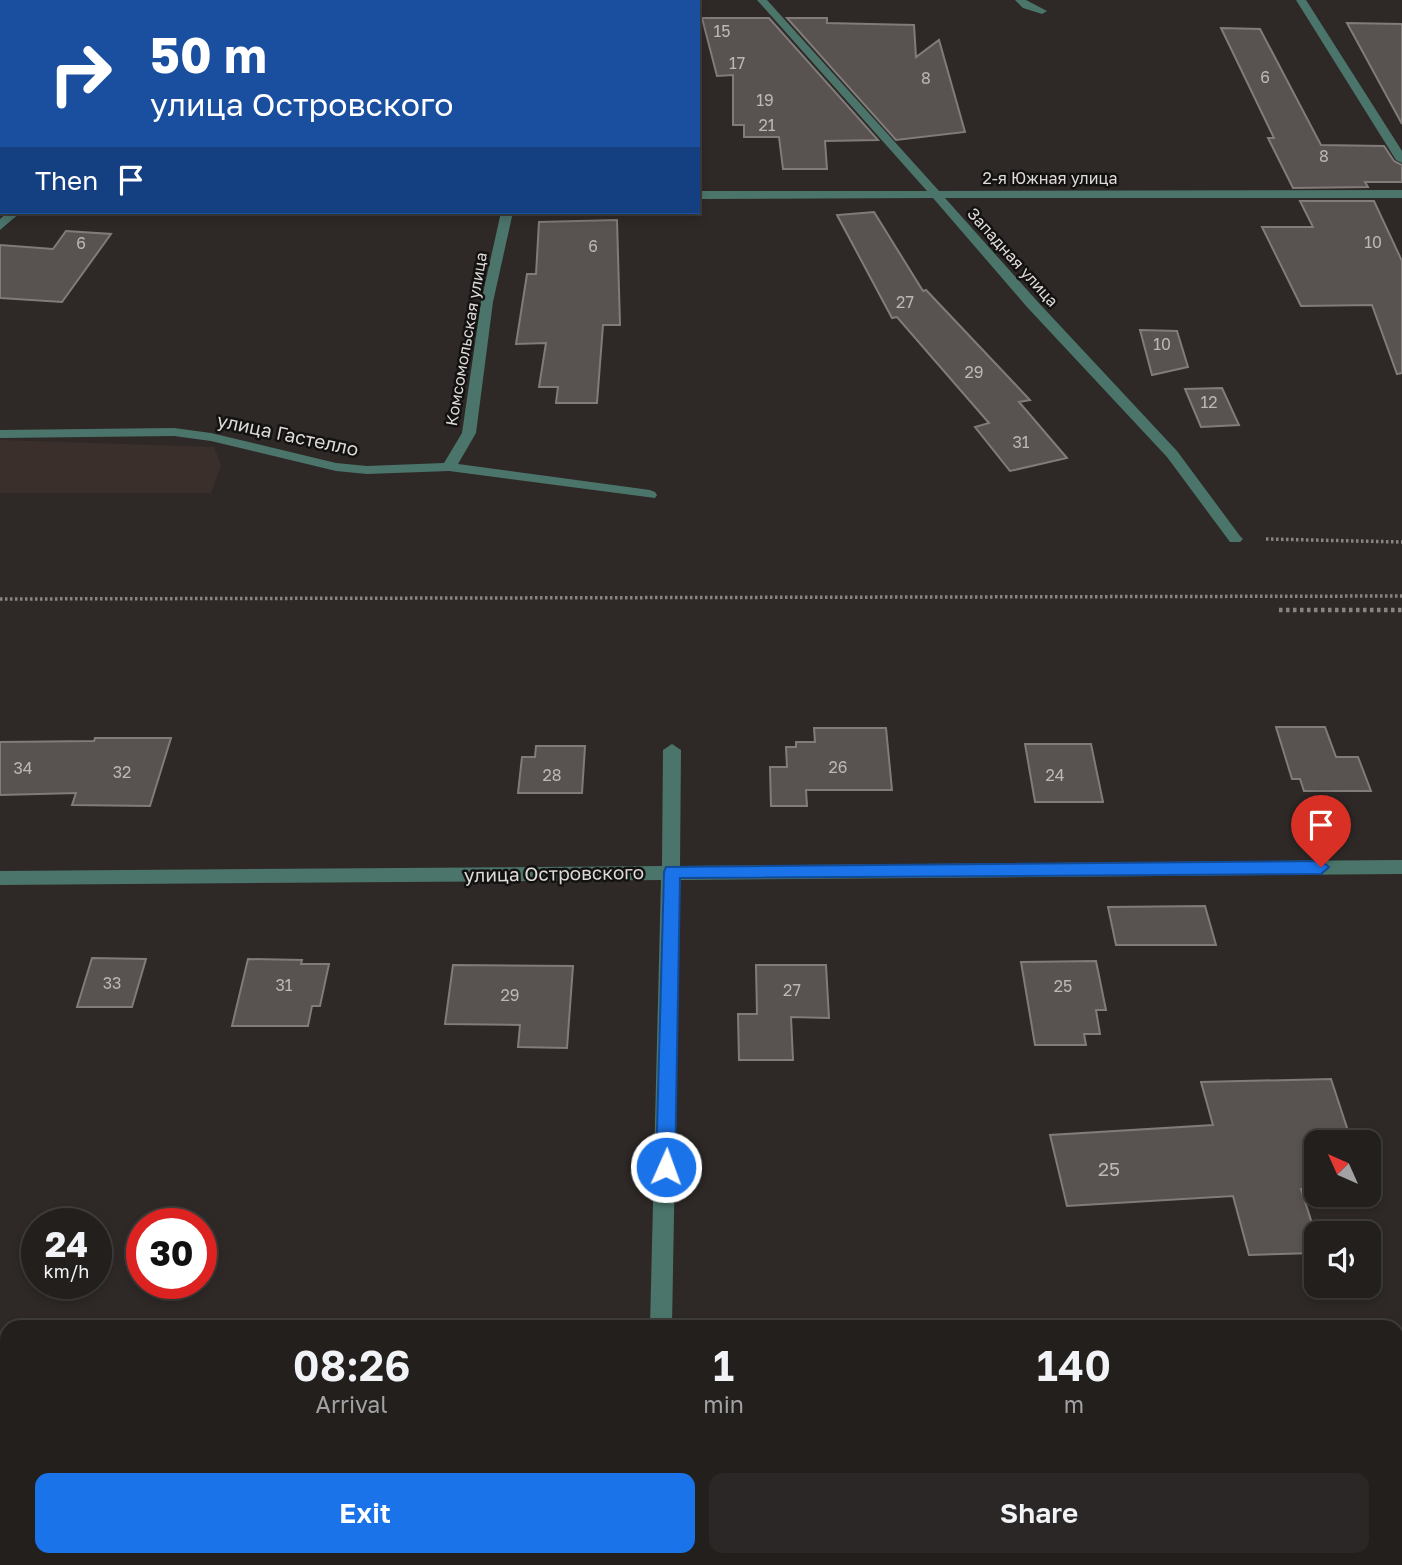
<!DOCTYPE html>
<meta charset="utf-8">
<style>
body{margin:0;font-family:"Golos Text",sans-serif;background:#2a2726;color:#f1f3f6;height:100vh;display:flex;flex-direction:column;font-size:26px;white-space:nowrap}
*{box-sizing:border-box;margin:0}
p{font-size:23px;color:#a2a2a4}
.icon{flex:none;width:38px;height:38px;fill:none;stroke:currentColor;stroke-width:2;stroke-linecap:round;stroke-linejoin:round}
.map{position:relative;flex:1;overflow:hidden}
.panel{position:absolute;left:0px;top:1320px;width:1404px;height:247px;display:flex;flex-direction:column;background:#221f1d;border-radius:21px 21px 0 0;box-shadow:0 4px 10px #0003,0 0 0 2px #3f3d3b}
.panel>*{flex:none}
.guide{position:absolute;left:0px;top:0px;width:700px;height:214px;box-shadow:0 4px 10px #0003,0 0 0 2px #3f3d3b;background:#1a4fa0;color:#fff;overflow:hidden}
.needle{width:46px;rotate:315deg}
.controls{position:absolute;left:1304px;top:1130px;display:grid;gap:14px}
.controls a{display:grid;place-items:center;width:77px;height:77px;border-radius:14px;background:#221f1d;box-shadow:0 4px 10px #0003,0 0 0 2px #3f3d3b;font-size:35px}
.speed{position:absolute;left:21px;top:1208px;display:flex;gap:14px;font-size:35px;font-weight:700;text-align:center}
.speed>*{display:grid;place-content:center;width:91px;height:91px;border-radius:50%;background:#221f1d;box-shadow:0 4px 10px #0003,0 0 0 2px #3f3d3b;line-height:1}
.speed small{font-size:18px;font-weight:400}
.speed .limit{border:10px solid #d22;background:#fff;color:#111}
.pin{position:absolute;display:grid;place-items:center;width:60px;height:60px;color:#fff;margin:-72px -30px;border-radius:50% 50% 50% 0;rotate:-45deg;box-shadow:0 0 7px #0007}
.pin .icon{rotate:45deg}
.me{position:absolute;width:77px;margin:-38px;rotate:2deg;stroke-linejoin:round;filter:drop-shadow(0 0 5px #0008)}
.turn{display:flex;align-items:center;gap:24px;height:147px;padding:0 35px;font-size:32px}
.turn .icon{width:91px;height:91px;stroke-width:2.5}
.turn b{display:block;font-size:49px;line-height:60px}
.then{display:flex;align-items:center;height:66px;padding:0 35px;background:#0003;gap:14px;font-size:26px}
.eta{display:flex;justify-content:space-evenly;align-items:center;height:119px;text-align:center}
.eta b{font-size:42px;font-weight:600;line-height:49px}
.cta{display:flex;gap:14px;margin-top:auto;padding:14px 35px}
.cta a{flex:1;height:80px;border-radius:14px;background:#1a73e8;color:#fff;font-size:28px;font-weight:600;line-height:80px;text-align:center}
.cta a+a{background:#2a2726;color:#f1f3f6}
.map>svg:first-child{display:block}
.built{fill:#3b2f2c}
.building{fill:#585251;stroke:#817b79;stroke-width:2}
.lines{fill:none;stroke-linecap:round;stroke-linejoin:round}
.path-far1{stroke:#888483;stroke-width:3.5;stroke-dasharray:2.5 2.5;stroke-linecap:butt}
.path{stroke:#888483;stroke-width:4.5;stroke-dasharray:3.5 3.5;stroke-linecap:butt}
.minor{fill:#4b756b;fill-rule:evenodd}
.route{fill:#1a73e8;stroke:#114b97;stroke-width:2}
.labels{text-anchor:middle;dominant-baseline:central;stroke-width:5;stroke-linejoin:round;paint-order:stroke}
.number-label{font-size:16px;fill:#bcb8b7}
.far-street-label{font-size:16px;fill:#dddad9;stroke:#141211}
.street-label{font-size:19px;fill:#dddad9;stroke:#141211}
.near-number-label{font-size:19px;fill:#bcb8b7}
</style>
<div class="map">
<svg width="1402" height="1565" viewBox="0 0 1402 1565">
<rect width="100%" height="100%" fill="#2e2927"/>
<path class="built" d="M0,440L214,447L221,465L211,493H0Z"/>
<path class="building" d="M702,18H769L878,140L825,141L827,169H783L779,137H744V125H733V75L717,76Z
M787,18H827V23L914,25L916,57L939,40L965,132L896,140Z
M1347,23L1402,24V124Z
M1221,28L1260,29L1321,145L1384,146L1394,161L1402,165V182H1365L1368,187L1293,188L1268,138H1274Z
M1300,201H1374L1402,261V373L1397,374L1372,305L1301,306L1262,227H1313Z
M874,212L923,291L926,290L1030,400L1019,402L1067,458L1010,471L975,427L989,423L897,317L892,318L837,215Z
M617,220L620,325H603L597,403H556L558,387H539L546,343L516,344L527,274H536L539,222Z
M66,231L111,234L62,302L0,298V245L53,249Z
M1140,330L1177,331L1188,367L1152,375Z
M1222,388L1239,425L1201,427L1185,389Z
M1276,727H1325L1336,757H1358L1371,791H1304L1300,779H1292Z
M814,728H886L892,790H806L807,806H771L770,767H787L786,747H796V742H815Z
M95,738H171L150,806L72,805L76,793L0,795V742L94,741Z
M1025,744H1091L1103,802H1035Z
M536,746H585L582,793H518L522,757H535Z
M1205,906L1216,945H1116L1108,907Z
M92,958L146,959L132,1007H77Z
M248,959L302,960L301,964H329L320,1006H312L308,1026H232Z
M1096,961L1106,1010H1096L1100,1034H1084L1086,1045H1035L1021,962Z
M453,965L573,966L567,1048L518,1047L520,1025L445,1024Z
M756,965H826L829,1018L791,1017L793,1060H739L738,1014H757Z
M1331,1079L1352,1143H1316V1188L1301,1189L1316,1236V1253L1249,1255L1233,1196L1067,1206L1050,1135L1213,1125L1201,1082Z"/>
<g class="lines">
<path class="path-far1" d="M1266,539L1402,542
M0,599L1402,596"/>
<path class="path" d="M1279,610H1402"/>
<path class="minor" d="M235,0H246L234,2Z
M509,0H519V2H509Z
M757,0H767L939,191L1402,190V198H945L1037,301L1177,451L1240,536L1243,539L1240,542H1230L1167,457L1027,307L933,198L698,199V191H927Z
M1015,0H1026L1047,11L1042,14L1023,8Z
M1296,0H1306L1402,151V163L1396,160Z
M0,130H2V136H0Z
M8,212H21L0,230V219Z
M501,212H513L493,302L476,433L458,464L650,490L655,492L657,495L655,498L449,471L367,474L336,471L211,441L174,436L0,438V430L174,428L211,433L336,463L367,466L444,463L462,433L481,302Z
M672,744L681,750L680,866L1402,860V874L680,880L672,1326H650L661,880L0,885V871L662,866L663,750Z
M642,1559H668V1565H642Z"/>
</g>
<path class="route" d="M1321,861L1329,867L1321,874L680,878L675,1167L672,1173L666,1175L659,1173L656,1167L664,872L666,867Z"/>
<g class="labels">
<g class="number-label">
<text x="722" y="31">15</text>
<text x="737" y="63">17</text>
<text x="1265" y="77">6</text>
<text x="926" y="78">8</text>
<text x="765" y="100">19</text>
<text x="767" y="125">21</text>
<text x="1324" y="156">8</text>
<text x="1373" y="242">10</text>
<text x="81" y="243">6</text>
<text x="593" y="246">6</text>
<text x="905" y="302">27</text>
<text x="1162" y="344">10</text>
<text x="974" y="372">29</text>
<text x="1209" y="402">12</text>
<text x="1021" y="442">31</text>
<text x="838" y="767">26</text>
<text x="23" y="768">34</text>
<text x="122" y="772">32</text>
<text x="552" y="775">28</text>
<text x="1055" y="775">24</text>
<text x="112" y="983">33</text>
<text x="284" y="985">31</text>
<text x="1063" y="986">25</text>
<text x="792" y="990">27</text>
<text x="510" y="995">29</text>
</g>
<g class="far-street-label">
<text x="1050" y="178">2-я Южная улица</text>
<text transform="translate(1013 257) rotate(48)">Западная улица</text>
<text transform="translate(466 339) rotate(-80)">Комсомольская улица</text>
</g>
<g class="street-label">
<text transform="translate(288 434) rotate(12)">улица Гастелло</text>
<text transform="translate(554 873) rotate(-1)">улица Островского</text>
</g>
<g class="near-number-label">
<text x="1109" y="1168">25</text>
</g>
</g>
</svg>
<div class="controls">
<a><svg class="needle" viewBox="-14 -14 28 28"><path d="M0-13l5 13h-10z" fill="#e53935"/><path d="M0 13l5-13h-10z" fill="#a2a2a4"/></svg></a>
<a><svg class="icon" aria-label="sound" viewBox="0 0 24 24"><path d="M4 9h4l5-4v14l-5-4H4zM17 9q2 3 0 6"/></svg></a>
</div>
<div class="speed"><div>24<small>km/h</small></div><div class="limit">30</div></div>
<div class="pin" style="left:1321px;top:867px;background:#d93025"><svg class="icon" aria-label="arrive" viewBox="0 0 24 24"><path d="M6 21V4h12l-3 4 3 4H6"/></svg></div>
<svg class="me" style="left:666px;top:1167px" viewBox="-20 -20 40 40"><circle r="17" fill="#1a73e8" stroke="#fff" stroke-width="3"/><path d="M0-11L8 9 0 5-8 9z" fill="#fff"/></svg>
<div class="guide">
<div class="turn"><svg class="icon" aria-label="right" viewBox="0 0 24 24"><path d="M7 20v-9h11M14 6l5 5-5 5"/></svg><div><b>50 m</b>улица Островского</div></div>
<div class="then">Then<svg class="icon" aria-label="arrive" viewBox="0 0 24 24"><path d="M6 21V4h12l-3 4 3 4H6"/></svg></div>
</div>
<section class="panel">
<div class="eta">
<div><b>08:26</b><p>Arrival</p></div>
<div><b>1</b><p>min</p></div>
<div><b>140</b><p>m</p></div>
</div>
<div class="cta"><a>Exit</a><a>Share</a></div>
</section>
</div>
